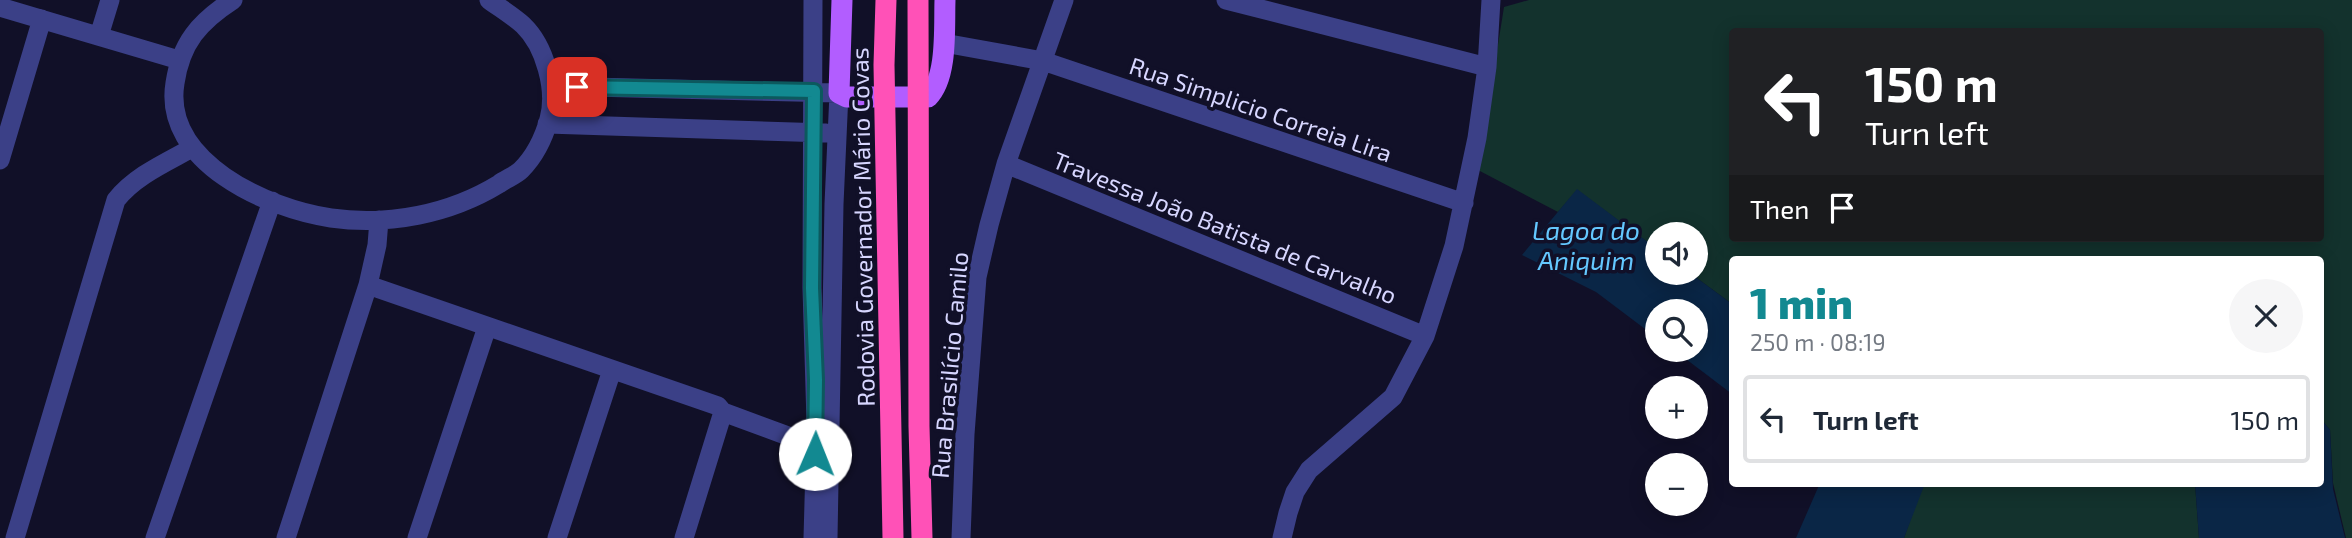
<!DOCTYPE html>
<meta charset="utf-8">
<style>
body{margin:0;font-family:"Exo 2",sans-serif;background:#f6f6f7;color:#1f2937;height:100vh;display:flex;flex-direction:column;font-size:26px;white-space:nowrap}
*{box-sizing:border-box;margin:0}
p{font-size:23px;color:#747a83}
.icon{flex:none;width:38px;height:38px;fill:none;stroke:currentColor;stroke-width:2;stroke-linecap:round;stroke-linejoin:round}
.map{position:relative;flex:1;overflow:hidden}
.details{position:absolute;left:1729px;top:256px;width:595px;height:231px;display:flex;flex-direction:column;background:#fff;border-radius:7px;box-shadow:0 4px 18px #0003}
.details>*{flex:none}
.hud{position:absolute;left:1729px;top:28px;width:595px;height:214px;border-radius:7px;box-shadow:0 4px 18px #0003;background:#202124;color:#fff;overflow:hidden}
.buttons{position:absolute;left:1645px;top:222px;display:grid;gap:14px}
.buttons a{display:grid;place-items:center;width:63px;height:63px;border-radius:50%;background:#fff;box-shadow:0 4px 18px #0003;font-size:35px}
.pin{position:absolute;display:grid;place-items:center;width:60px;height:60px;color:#fff;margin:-30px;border-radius:14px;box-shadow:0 4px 10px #0006}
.me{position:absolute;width:77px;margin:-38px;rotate:1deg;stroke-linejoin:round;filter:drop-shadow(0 0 5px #0008)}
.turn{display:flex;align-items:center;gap:24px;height:147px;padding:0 21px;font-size:32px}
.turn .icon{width:91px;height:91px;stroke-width:2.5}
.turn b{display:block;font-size:49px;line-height:60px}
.then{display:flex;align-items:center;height:66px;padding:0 21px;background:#0003;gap:14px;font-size:26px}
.round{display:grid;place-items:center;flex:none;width:74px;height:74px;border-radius:37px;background:#f6f6f7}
.overview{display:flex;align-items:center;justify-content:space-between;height:119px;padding:0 21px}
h1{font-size:42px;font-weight:800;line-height:52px;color:#128991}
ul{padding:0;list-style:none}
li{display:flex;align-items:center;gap:21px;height:88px;margin:0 14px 10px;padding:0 7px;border:4px solid #e0e1e3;border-radius:7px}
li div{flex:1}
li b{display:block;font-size:26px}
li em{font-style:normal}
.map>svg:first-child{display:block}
.green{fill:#13322d;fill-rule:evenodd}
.water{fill:#0a2646}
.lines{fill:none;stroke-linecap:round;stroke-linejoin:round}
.minor{stroke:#3b4087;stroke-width:19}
.major{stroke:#b25dff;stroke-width:21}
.highway-bridge{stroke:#ff51b7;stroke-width:21}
.route-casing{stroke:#0c595e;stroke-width:18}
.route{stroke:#128991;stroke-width:12}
.labels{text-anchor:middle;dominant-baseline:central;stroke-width:7;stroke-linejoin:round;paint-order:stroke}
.street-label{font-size:24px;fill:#d7d6ff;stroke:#111028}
.water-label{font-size:26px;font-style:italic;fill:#64c8ff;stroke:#111028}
</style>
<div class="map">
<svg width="2352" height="538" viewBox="0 0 2352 538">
<rect width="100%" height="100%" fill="#111028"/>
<path class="green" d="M1529,0H2352V538H2346L2333,483L2330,430L2321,419L2320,259H1732V304L1690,273H1696V234H1657V249L1577,190L1558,212L1478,170L1504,7ZM1732,32H2320V238H1732Z
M1923,483H2195L2199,538H1904Z"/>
<path class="water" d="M1577,189L1657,249V273H1690L1732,304V394L1674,350H1696V312H1657V338L1596,292L1522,255Z
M2321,419L2330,430L2333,489L2345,538H2199L2195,483H2320Z
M1820,483H1923L1924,486L1904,538H1796Z"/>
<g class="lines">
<path class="minor" d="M233,0C199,22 181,43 175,83C162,162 268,209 331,218C389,226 450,214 499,184C506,179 516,175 521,170C535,156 544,137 549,119C557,90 545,46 523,25C513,16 500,8 489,0
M813,0L812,288L816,422
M1226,0L1487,67
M0,7L179,60
M99,36L110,0
M944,43L1043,61L1464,203
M551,86L839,93L834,204L828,538
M547,124L826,133
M0,160L42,19
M1006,164L1425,336
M368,285L718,406L723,412L815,446
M15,538L116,200C135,176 165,163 192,148
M155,538L272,201
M286,538L368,285L377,245L379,220
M417,538L487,327
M557,538L612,370
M684,538L723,412
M813,538L815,466
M961,538L965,434L977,277L989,225L1006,164L1064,0
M1282,538L1288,513L1295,492L1309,470L1393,397L1425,336L1454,246L1477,138L1487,67L1491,0"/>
<path class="major" d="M842,0L839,93L847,97H928C948,77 944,27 945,0"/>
<path class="highway-bridge" d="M886,0L884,65L893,538
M918,0L919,426L922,538"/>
</g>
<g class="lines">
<defs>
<path id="route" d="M577,87L814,91L812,288L816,380L815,454"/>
</defs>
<use href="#route" class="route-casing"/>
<use href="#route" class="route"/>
</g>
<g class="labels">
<g class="street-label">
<text transform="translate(1261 109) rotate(19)">Rua Simplicio Correia Lira</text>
<text transform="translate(862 227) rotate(-91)">Rodovia Governador Mário Covas</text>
<text transform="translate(1225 227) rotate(22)">Travessa João Batista de Carvalho</text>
<text transform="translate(949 365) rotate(-85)">Rua Brasilício Camilo</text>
</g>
<g class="water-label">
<text x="1586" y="229">Lagoa do<tspan x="1586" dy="30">Aniquim</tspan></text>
</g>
</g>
</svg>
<div class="buttons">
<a><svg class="icon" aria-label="sound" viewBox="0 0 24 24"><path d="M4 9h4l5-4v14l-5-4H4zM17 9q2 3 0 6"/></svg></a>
<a><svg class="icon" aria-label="search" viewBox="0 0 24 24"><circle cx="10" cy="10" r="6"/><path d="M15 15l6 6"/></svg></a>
<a>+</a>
<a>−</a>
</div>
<div class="pin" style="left:577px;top:87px;background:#d93025"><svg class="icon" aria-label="arrive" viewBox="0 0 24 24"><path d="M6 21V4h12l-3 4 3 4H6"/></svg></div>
<svg class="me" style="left:815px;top:454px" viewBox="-20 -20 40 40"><circle r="19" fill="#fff"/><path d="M0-13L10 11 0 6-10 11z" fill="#128991"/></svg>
<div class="hud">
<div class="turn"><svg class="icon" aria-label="left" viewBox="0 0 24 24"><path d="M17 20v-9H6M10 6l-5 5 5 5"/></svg><div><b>150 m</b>Turn left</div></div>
<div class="then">Then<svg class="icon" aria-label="arrive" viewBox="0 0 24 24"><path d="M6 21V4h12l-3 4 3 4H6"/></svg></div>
</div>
<section class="details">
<div class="overview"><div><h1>1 min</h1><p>250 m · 08:19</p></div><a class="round"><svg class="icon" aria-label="close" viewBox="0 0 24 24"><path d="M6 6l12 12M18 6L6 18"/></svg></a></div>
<ul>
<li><svg class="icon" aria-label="left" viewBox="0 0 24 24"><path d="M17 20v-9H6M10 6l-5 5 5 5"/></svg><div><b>Turn left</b></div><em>150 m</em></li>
</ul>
</section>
</div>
